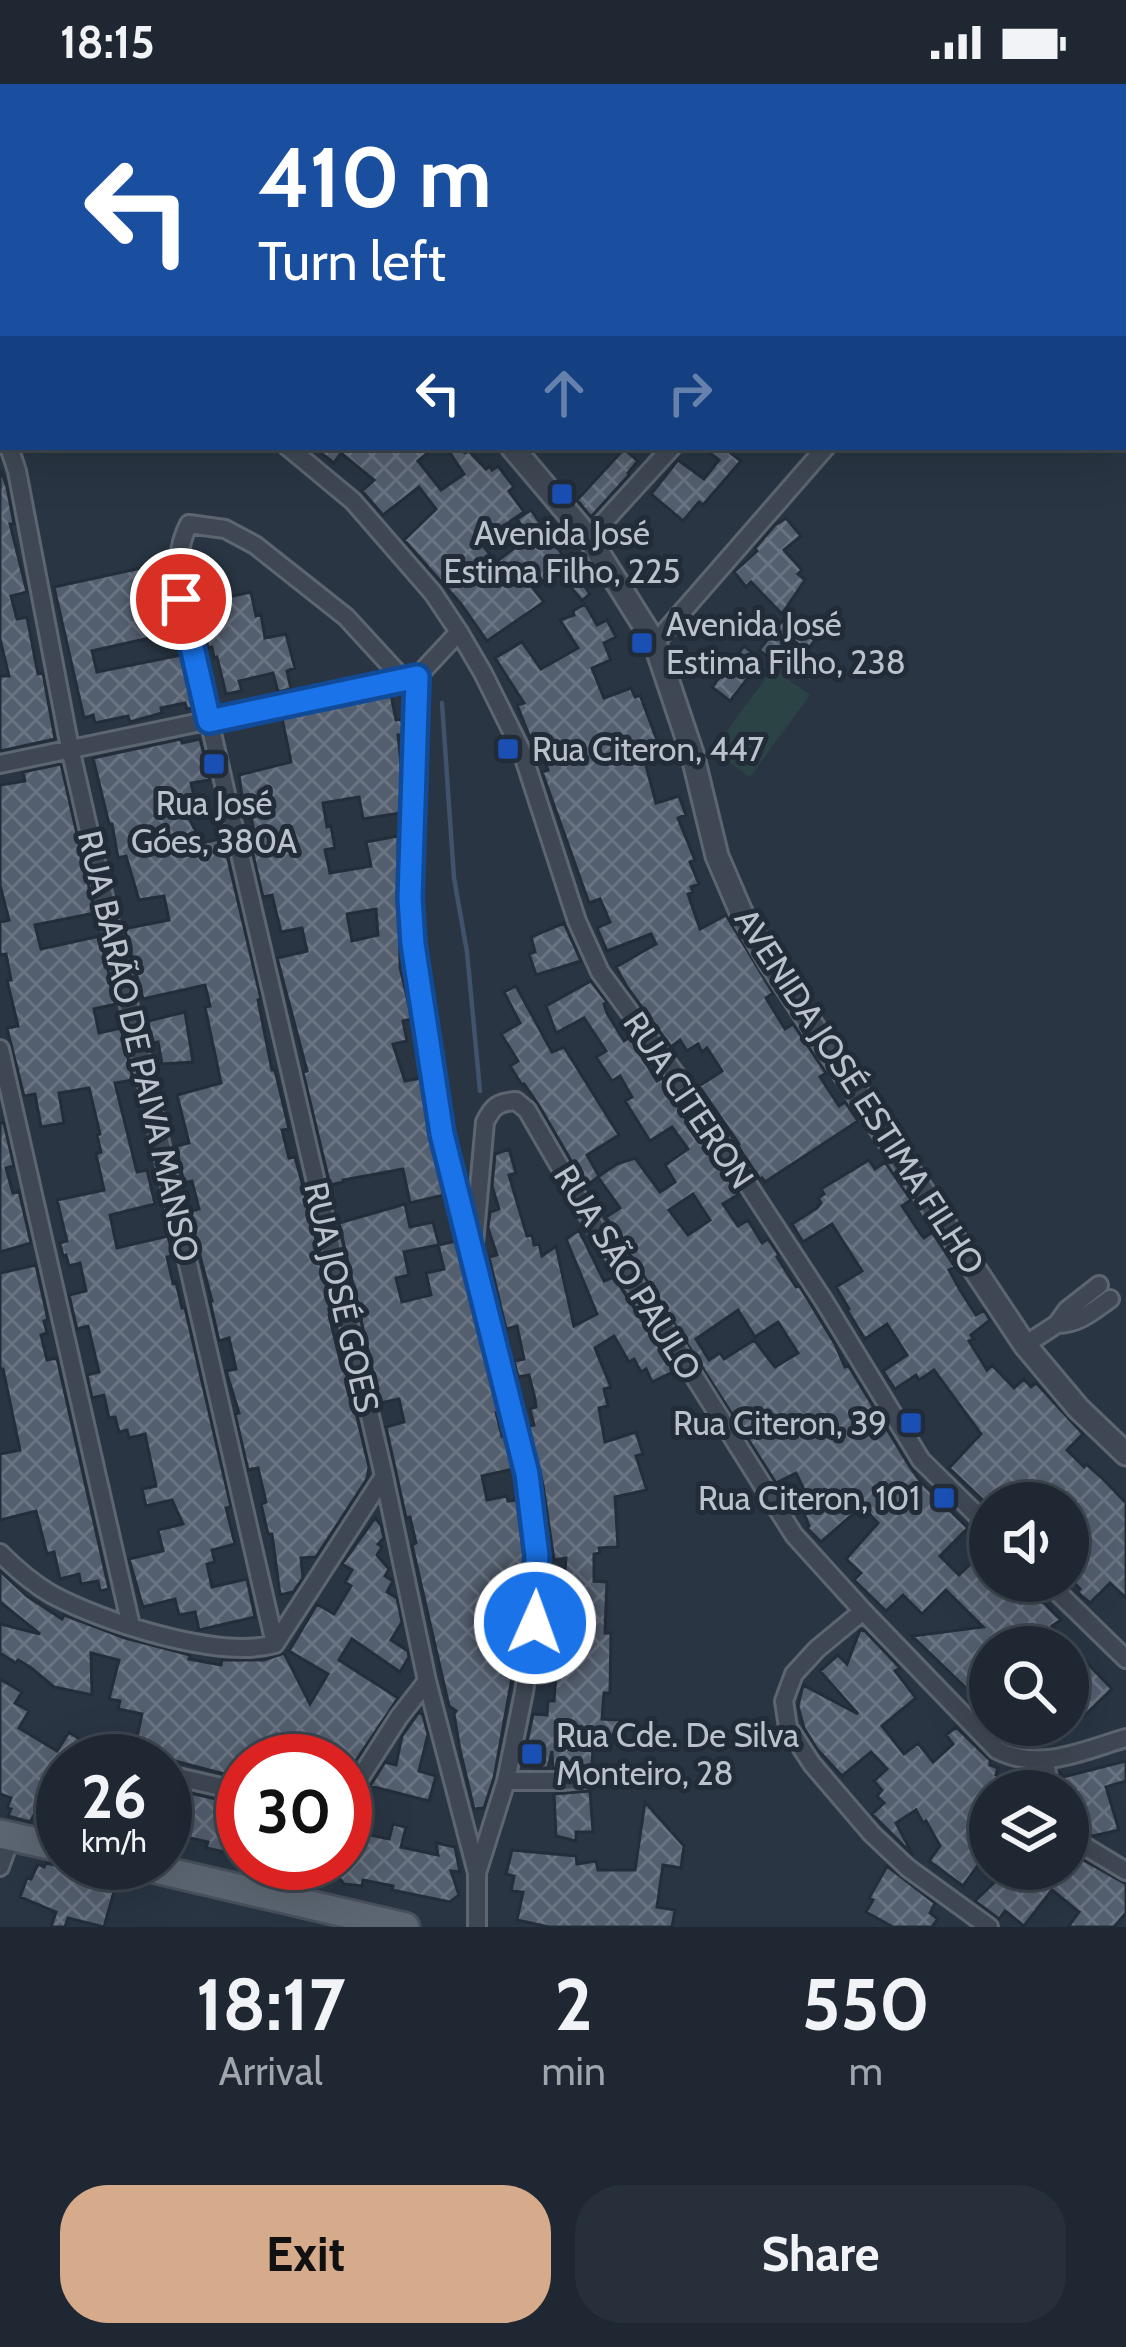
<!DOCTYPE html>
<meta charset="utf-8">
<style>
body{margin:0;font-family:Cabin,sans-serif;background:#27303a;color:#f1f3f6;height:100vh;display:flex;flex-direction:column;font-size:45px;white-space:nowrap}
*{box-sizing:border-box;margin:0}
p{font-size:39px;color:#a1a6ac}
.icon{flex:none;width:66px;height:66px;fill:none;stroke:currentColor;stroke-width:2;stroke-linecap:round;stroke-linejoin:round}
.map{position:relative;height:1843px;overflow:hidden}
.panel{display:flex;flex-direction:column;background:#1f2832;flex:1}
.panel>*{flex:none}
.guide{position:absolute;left:0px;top:0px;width:1128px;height:366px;box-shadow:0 12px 48px #0002,0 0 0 3px #3c444d;background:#1a4fa0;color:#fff;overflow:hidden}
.controls{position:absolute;left:969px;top:1398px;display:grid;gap:24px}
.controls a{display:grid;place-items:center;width:120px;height:120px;border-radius:50%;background:#1f2832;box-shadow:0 12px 48px #0002,0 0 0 3px #3c444d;font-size:60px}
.speed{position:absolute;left:36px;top:1650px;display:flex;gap:24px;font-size:60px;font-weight:700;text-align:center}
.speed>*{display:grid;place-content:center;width:156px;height:156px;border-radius:50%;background:#1f2832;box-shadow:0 12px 48px #0002,0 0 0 3px #3c444d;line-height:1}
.speed small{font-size:30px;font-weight:400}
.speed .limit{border:18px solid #d22;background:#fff;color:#111}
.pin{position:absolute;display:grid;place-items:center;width:102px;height:102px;color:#fff;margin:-51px;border:6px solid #fff;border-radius:50%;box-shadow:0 3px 12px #0007}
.me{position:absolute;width:132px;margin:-66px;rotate:2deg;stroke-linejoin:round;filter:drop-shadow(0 0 9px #0008)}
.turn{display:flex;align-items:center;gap:42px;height:252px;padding:0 60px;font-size:54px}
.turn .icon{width:156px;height:156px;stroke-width:2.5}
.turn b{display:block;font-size:84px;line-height:102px}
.lanes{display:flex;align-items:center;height:114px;padding:0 60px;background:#0003;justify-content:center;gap:60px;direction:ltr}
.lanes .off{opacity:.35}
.eta{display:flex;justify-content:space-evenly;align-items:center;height:204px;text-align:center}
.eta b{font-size:72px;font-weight:700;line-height:84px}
.action{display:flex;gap:24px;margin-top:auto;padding:24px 60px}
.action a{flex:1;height:138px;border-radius:48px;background:#d6ab8b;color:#111;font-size:48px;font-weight:700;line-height:138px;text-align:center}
.action a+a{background:#27303a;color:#f1f3f6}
.status{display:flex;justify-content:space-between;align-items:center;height:84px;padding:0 60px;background:#1f2832;direction:ltr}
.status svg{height:33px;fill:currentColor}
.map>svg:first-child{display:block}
.garden{fill:#2c4345}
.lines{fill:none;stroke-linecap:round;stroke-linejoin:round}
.stream{stroke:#40536b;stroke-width:4.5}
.building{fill:url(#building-cross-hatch);stroke:#242e3a;stroke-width:3;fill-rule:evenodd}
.minor-casing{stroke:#5c6570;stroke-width:22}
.tertiary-casing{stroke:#5c6570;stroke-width:27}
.primary-casing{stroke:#47505c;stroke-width:33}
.minor{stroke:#3e4753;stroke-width:16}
.tertiary{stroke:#3e4753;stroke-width:21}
.primary{stroke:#5c6672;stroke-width:27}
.route-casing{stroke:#114b97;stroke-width:30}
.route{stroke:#1a73e8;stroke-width:21}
.transit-dot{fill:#1a4fb4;stroke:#222c38;stroke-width:4.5}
.labels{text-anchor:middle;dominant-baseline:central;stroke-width:10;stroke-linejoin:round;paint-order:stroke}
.poi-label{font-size:33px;fill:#bbc2cc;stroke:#222c38;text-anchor:start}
.street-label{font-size:33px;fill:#bbc2cc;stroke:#222c38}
</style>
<div class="status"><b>18:15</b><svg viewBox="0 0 49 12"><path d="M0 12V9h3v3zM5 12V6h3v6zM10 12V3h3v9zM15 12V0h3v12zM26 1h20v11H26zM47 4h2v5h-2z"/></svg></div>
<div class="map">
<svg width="1126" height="1843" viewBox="0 0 1126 1843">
<defs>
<pattern id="building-cross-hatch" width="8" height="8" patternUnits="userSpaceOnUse" patternTransform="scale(3)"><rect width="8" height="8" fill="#535e6e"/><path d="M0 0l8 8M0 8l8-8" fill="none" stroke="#6a7382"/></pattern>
</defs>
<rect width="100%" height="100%" fill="#293543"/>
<path class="garden" d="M773,584L810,611L750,693L713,666Z"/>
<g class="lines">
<path class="stream" d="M442,619L454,794L467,868L480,1007"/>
</g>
<path class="building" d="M313,363H435L418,377L441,406L464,390L450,369L458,363L465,369L469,367L486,385L490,382L492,386L498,382L514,403L509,407L524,428L480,458L496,478L529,453L517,435L531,426L590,510L582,517L558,487L533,504L544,518L487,557L461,520L404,456L436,425L419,403L383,431L362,407L374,396L341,369L334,379Z
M702,363H723L741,377L703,421L699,418L683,437L651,410L678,376L704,395L719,376Z
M624,365L638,377L628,389L629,391L591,433L577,416Z
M0,389H2L7,403L14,440H10L27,508L11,512L17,535L27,533L38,590L43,589L55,655L0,667V592H9L0,555Z
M786,434L801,452L784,466L802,486L798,490L805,496L782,530L751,498L746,503L734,488L757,467L755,464L775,441Z
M164,479L176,548L92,567L97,588L181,571L193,624L187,625L185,619L161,624L162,629L130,638L128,632L95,639L93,631L84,634L54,503Z
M251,508L256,532L261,530L265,554L286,550L295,584L287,587L291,605L278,608L273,589L239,597L242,607L226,610L217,573L214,574L212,563L208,564L200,519Z
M585,520L597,541L607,536L616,553L604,559L611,576L592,584L604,614L631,604L635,613L640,611L657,656L651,658L656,670L644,674L656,719L679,712L686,731L678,734L695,776L690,778L699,800L691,803L693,808L688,810L700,845L726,831L773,909L766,914L785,945L793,940L826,989L820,993L839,1022L845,1018L858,1037L765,1098L762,1094L760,1095L737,1061L739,1060L699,1002L722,987L707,964L702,968L698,960L687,967L680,956L671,963L627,903L616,883L656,860L651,850L607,867L597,844L610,838L600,815L589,819L542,688L548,686L540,663L535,666L517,621L524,619L495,574L522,558L541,585L578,564L560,536L574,531L573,527Z
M790,527L807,539L811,533L824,544L807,567L793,556L790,561L786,559L773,577L759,566Z
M744,562L762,576L730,617L712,603Z
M391,611L396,636L402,635L403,643L402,651H398L401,680L400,729L363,735L359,713L323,719L327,743L331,742L335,764L325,766L330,789L371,782L366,758L398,752L400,883L412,935L403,937L407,957L393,960L405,997L421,994L430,1053L444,1111L410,1119L403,1085L343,1096V1098L330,1101L303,988L307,987L277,874L307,867L302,844L281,848L272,811L263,813L250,758L256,757L251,733L245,734L239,691L291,678L282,634ZM376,825L378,851L352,857L347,830Z
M181,655L182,659L200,655L210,696L191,699L194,712L180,717L202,759L223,754L261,915L258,916L272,986H275L289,1045L282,1046L289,1074L295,1073L306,1113L333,1230L329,1231L341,1280L344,1279L369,1383L367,1395L316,1473L301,1474L303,1494L293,1508L280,1511L272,1450H268L261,1420L266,1418L258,1384L248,1386L235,1330L239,1329L226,1287L236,1285L229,1254L219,1257L210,1217H212L193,1146L191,1127L199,1125L192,1097L184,1099L176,1062L189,1059L177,1011L221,999L205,923L210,922L205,901L143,915L125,847L128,844L169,836L164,812L139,816L126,772L118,774L112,740H109L93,674Z
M61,680L95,829L35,841L41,865L100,852L116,920L94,925L99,949L121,944L133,996L115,999L137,1088L147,1086L155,1120L110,1131L117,1164L168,1152L173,1172L167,1173L173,1199L176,1198L182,1224H185L231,1423L226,1424L235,1460L212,1466L215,1478L207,1480L212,1503L247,1495L255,1533L199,1546L195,1528L179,1531L175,1515L143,1523L141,1517L129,1475L163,1467L158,1446L183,1440L172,1416L146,1422L142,1405L156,1402L145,1350L129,1354L127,1346L119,1348L115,1333L109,1334L104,1311L92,1314L87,1291L99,1288L88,1242L77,1245L69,1211L86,1207L80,1179L69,1182L66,1171L63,1172L60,1159L67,1157L57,1116L104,1106L96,1070L101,1068L97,1051L100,1050L89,1004L59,1009L64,1039L41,1043L35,1010L24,1012L7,944L18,942L7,896H11L6,870L0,871V838L9,836L0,801V701L25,697L23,688Z
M564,839L581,877L536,891L529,870L535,868L531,853Z
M591,897L607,918L604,920L607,929L624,957L630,953L657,997L662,994L687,1030L684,1032L739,1110L723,1120L738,1142L748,1136L762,1159L768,1155L779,1171L777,1173L796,1203L799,1201L835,1260L845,1283L848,1281L910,1383L921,1398L968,1444L940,1472L959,1491L990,1461V1497H1012L1021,1507L1033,1497L1039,1508L1036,1511L1061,1536L1052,1542L1112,1605L1083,1633L1076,1626L1068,1633V1563H990V1573L980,1583L986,1589L968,1606L912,1552L983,1543L946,1506L922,1530L903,1511L886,1527L854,1496L861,1489L846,1475L878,1439L862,1422L821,1458L807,1444L809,1442L801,1422L810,1418L796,1389L776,1399L606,1133L620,1124L598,1093L586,1102L538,1020L524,1000L522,1001L510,982L518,977L501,950L520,939L504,908L516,902L552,968L564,963L619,1051L587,1071L599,1092L617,1080L635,1074L660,1108L675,1098L665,1081L688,1065L672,1043L650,1057L625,1017L632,1013L620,992L612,997L596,973L606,967L584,934L556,949L546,922ZM693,1110L710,1136L688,1151L669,1126ZM738,1226L755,1253L778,1238L798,1269L775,1283L754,1256L724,1275L720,1269L709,1276L696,1255Z
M185,928L193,978L162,980L158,958L152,959L148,937Z
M0,1039H4L14,1082L6,1084L13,1109L19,1107L31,1159L0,1168Z
M509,1065L516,1089L509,1091L527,1152L532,1151L534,1161L539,1160L542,1172L556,1162L574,1242L597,1230L566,1155L579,1146L604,1197L614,1193L675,1287L652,1298L646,1285L641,1288L634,1275L629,1278L614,1252L595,1264L611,1303L604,1305L608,1322L599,1324L605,1358L636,1348L643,1370L636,1372L647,1406L615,1413L618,1463L599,1464L600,1469L594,1470V1497L607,1498L605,1546V1549H611L610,1609H604L602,1635L620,1636L622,1652L602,1650L601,1665H593L592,1681L553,1684L552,1667L548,1684H535L536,1678L523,1677L533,1630L547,1631L548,1617H554L557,1577H546L547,1547L554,1546L552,1510L563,1511L566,1474L554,1476L543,1401L529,1345V1342L534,1341L530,1325L536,1323L535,1315L529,1291L518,1293L514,1277L524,1275L517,1242L506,1245L489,1173L497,1171L488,1144L490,1128L499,1125L492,1102L495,1070Z
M869,1076L875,1085L885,1078L911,1116L902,1122L920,1149L924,1154L932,1148L955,1183L949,1186L960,1206L976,1231L984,1226L990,1236L971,1251L974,1255L969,1257L987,1286L992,1281L1014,1304L1024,1295L1031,1303L1036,1299L1083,1350L1067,1366L1084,1383L1086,1380L1104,1396L1126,1419V1514L1110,1499L1090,1519L1077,1508L1080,1505L1068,1492V1475L1083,1461L1068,1445V1419H986L949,1384L981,1350L934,1286L919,1296L916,1291L895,1305L883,1287L907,1271L887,1240L865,1255L847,1226L849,1225L836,1203L862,1187L832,1140L803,1158L792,1140L817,1124L821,1119L818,1114L824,1110L821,1105Z
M405,1120L410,1143L433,1138L439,1161L456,1157L498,1327L496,1328L502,1352L504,1351L513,1385L482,1392L487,1416L507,1412L508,1417L517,1416L524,1474V1481L521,1482L523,1501L522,1538L494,1694L484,1724L474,1725L460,1666L454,1630L456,1627L449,1622L412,1461L416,1459L410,1433L406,1434L386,1343L404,1338L399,1315L380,1319L339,1139ZM438,1161L444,1185L426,1189L431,1211L402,1218L396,1194L409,1191L404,1168Z
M36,1181L48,1236L44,1237L47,1249L41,1251L47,1276L57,1274L109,1505L100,1507L98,1497L81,1500L79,1490L60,1495L54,1468L47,1470L36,1427L0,1436V1370L20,1366L3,1285H0V1189Z
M375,1434L381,1441L384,1454L378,1460L382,1463L377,1471L389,1485L385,1492L393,1497L387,1508L397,1514L402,1538L391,1556L408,1567L409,1573L400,1588L352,1555L339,1576L398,1614L345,1693V1677H243V1695L152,1671L155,1662L136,1658L142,1630L118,1625L120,1617L109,1615L119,1576L91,1569L92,1611L54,1603L30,1583L18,1576L16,1579L0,1569V1540L40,1550L0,1518V1487L27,1512L62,1535L64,1531L125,1554L190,1571L189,1575L221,1581L222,1576H264L284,1569L310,1620L328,1590L289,1567L317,1520L334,1530L351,1502L345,1498L352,1486L342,1480Z
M860,1546L865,1547L900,1584L895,1587L916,1614L882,1642L904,1670L918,1659L933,1678L953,1660L946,1651L956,1643L990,1676V1681L998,1684L996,1691L1032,1699L1031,1688H1034L1037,1707H990V1726L986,1725L976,1757L990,1755V1765L963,1802L929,1777L940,1762L926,1737L923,1739L916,1726L896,1739L913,1771L872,1730L884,1719L877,1712L882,1706L874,1697L887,1685L871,1668L842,1692L817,1665L804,1644L798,1622L803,1601L858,1630L820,1587L838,1571L847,1580Z
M0,1595L22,1608L15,1619L29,1627L19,1644L57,1667L69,1648L93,1664V1677H63V1737L37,1726L30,1738L8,1732L11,1725L7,1724L11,1714L0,1710Z
M419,1628L423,1631L428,1650L419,1687L436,1692L429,1717L370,1702L385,1678L396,1681L402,1652Z
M1126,1677V1697L1106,1703L1119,1746L1093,1752L1068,1739V1707H1063L1060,1687L1063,1693Z
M165,1706L175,1708L176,1706L243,1721V1758L238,1771L206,1764L208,1758L165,1748Z
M590,1707L593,1748H576V1757L556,1752L554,1710Z
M645,1718L684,1762L681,1784L663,1781L657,1823L675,1826L672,1843H549L517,1836L523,1808L511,1807L514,1792L506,1790L512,1766L576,1772L577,1780L596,1777L598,1786H635Z
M393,1740L406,1743L401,1763L438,1771L436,1759L455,1763L460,1788L451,1787L459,1811L450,1818L392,1806L393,1802L363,1796L362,1802L344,1800L340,1795L294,1784L295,1779H345V1763L351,1765L353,1754L366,1750L389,1755Z
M1080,1774L1126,1800V1829L1114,1843H1068L1079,1828L1052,1806L1024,1842L1005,1827L999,1835L975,1817L1008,1785H1070Z
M46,1779L80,1787L78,1794L115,1804L104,1843L68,1834L65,1843H51L56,1828L20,1813L27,1794L31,1795L38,1780L44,1783Z
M887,1782L935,1819L930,1829L938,1835L932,1843H893L866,1828L873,1816L869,1814Z"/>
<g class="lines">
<defs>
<path id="minor" d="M548,0L552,3
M1014,3L1017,0
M1125,88L1126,89
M0,150L3,152
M0,347L3,352
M9,363L17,387L70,664L275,1560
M288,363L353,417L433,509L459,548L483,589L522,668L577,837L600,888L676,991L824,1217L921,1376L990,1444
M589,454L672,363
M655,559L826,363
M417,593L410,814L413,859L442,1050L527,1390L537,1473L535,1539L524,1608L506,1697L477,1789V1843
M417,593L459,548
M403,595L346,533L255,461L225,445L189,440C176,464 178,489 181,515L384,1392L427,1597L477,1789
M0,680L411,594
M0,965L131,1542
M474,1160L485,1038C493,1022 498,1018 516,1017L527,1026L593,1140L655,1230L794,1451L863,1527L997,1666C1040,1688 1082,1667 1126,1654
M1057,1240C1079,1240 1093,1227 1110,1215
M1025,1261L1057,1240L1067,1226L1099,1201
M0,1469C15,1484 32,1499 51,1510C102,1538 219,1576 275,1560L384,1392
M1046,1497L1126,1575
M863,1527L817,1565L794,1590L784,1617L788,1643L812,1680L872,1750L908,1784L989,1843
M1045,1677L1050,1707
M165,1690L243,1708
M506,1697H563L627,1690
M345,1710L356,1700L399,1633L427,1597
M1068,1752L1126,1787
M0,1783L11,1752"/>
<path id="tertiary" d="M57,0L61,3
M512,363L589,454L655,559L692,669L717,772L741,828L770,878L1025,1261L1078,1324L1126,1370"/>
<path id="primary" d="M0,1750L63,1764
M130,1779L405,1843"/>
</defs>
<use href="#minor" class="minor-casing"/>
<use href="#tertiary" class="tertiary-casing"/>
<use href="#primary" class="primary-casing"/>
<use href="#minor" class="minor"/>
<use href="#tertiary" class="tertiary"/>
<use href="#primary" class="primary"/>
</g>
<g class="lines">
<defs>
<path id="route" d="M181,515L209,637L417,593L410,814L413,860L442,1050L527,1390L537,1472L535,1539"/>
</defs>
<use href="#route" class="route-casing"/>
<use href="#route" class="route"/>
</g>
<g class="transit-dot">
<rect x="550" y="398" width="24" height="24" rx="6"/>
<rect x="630" y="547" width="24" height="24" rx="6"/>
<rect x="496" y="653" width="24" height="24" rx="6"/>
<rect x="202" y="668" width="24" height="24" rx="6"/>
<rect x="899" y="1327" width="24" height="24" rx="6"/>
<rect x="932" y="1402" width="24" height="24" rx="6"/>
<rect x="520" y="1658" width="24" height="24" rx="6"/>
</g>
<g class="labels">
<g class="poi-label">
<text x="562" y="449" text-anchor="middle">Avenida José<tspan x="562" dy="38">Estima Filho, 225</tspan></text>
<text x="666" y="540">Avenida José<tspan x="666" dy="38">Estima Filho, 238</tspan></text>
<text x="532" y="665">Rua Citeron, 447</text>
<text x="214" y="719" text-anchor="middle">Rua José<tspan x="214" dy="38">Góes, 380A</tspan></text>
<text x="887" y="1339" text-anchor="end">Rua Citeron, 39</text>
<text x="920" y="1414" text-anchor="end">Rua Citeron, 101</text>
<text x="556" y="1651">Rua Cde. De Silva<tspan x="556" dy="38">Monteiro, 28</tspan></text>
</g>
<g class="street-label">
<text transform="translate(139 962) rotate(77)">RUA BARÃO DE PAIVA MANSO</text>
<text transform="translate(860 1007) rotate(57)">AVENIDA JOSÉ ESTIMA FILHO</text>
<text transform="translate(689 1016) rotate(56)">RUA CITERON</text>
<text transform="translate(628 1188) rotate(58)">RUA SÃO PAULO</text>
<text transform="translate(342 1213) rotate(77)">RUA JOSÉ GOES</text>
</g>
</g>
</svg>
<div class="controls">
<a><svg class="icon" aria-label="sound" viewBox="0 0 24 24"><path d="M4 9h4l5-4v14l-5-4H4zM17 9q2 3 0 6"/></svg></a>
<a><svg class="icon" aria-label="search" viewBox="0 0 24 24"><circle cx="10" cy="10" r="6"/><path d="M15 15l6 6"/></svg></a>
<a><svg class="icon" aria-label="layers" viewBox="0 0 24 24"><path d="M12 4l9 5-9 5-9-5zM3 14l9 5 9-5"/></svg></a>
</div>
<div class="speed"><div>26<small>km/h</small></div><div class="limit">30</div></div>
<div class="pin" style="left:181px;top:515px;background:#d93025"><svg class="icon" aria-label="arrive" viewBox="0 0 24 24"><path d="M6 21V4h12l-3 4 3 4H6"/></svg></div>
<svg class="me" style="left:535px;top:1539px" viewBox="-20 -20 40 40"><circle r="17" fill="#1a73e8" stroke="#fff" stroke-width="3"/><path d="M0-11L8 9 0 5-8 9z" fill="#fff"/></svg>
<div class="guide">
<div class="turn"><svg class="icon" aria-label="left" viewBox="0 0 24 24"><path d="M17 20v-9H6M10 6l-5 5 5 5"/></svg><div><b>410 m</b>Turn left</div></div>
<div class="lanes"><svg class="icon" aria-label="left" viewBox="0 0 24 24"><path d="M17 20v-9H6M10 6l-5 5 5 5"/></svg><svg class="icon off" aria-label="ahead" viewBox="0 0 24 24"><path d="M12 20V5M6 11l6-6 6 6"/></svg><svg class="icon off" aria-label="right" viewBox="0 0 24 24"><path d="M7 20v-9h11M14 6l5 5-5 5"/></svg></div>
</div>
</div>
<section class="panel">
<div class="eta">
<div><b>18:17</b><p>Arrival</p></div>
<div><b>2</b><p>min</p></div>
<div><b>550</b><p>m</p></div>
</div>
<div class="action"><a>Exit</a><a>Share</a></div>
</section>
